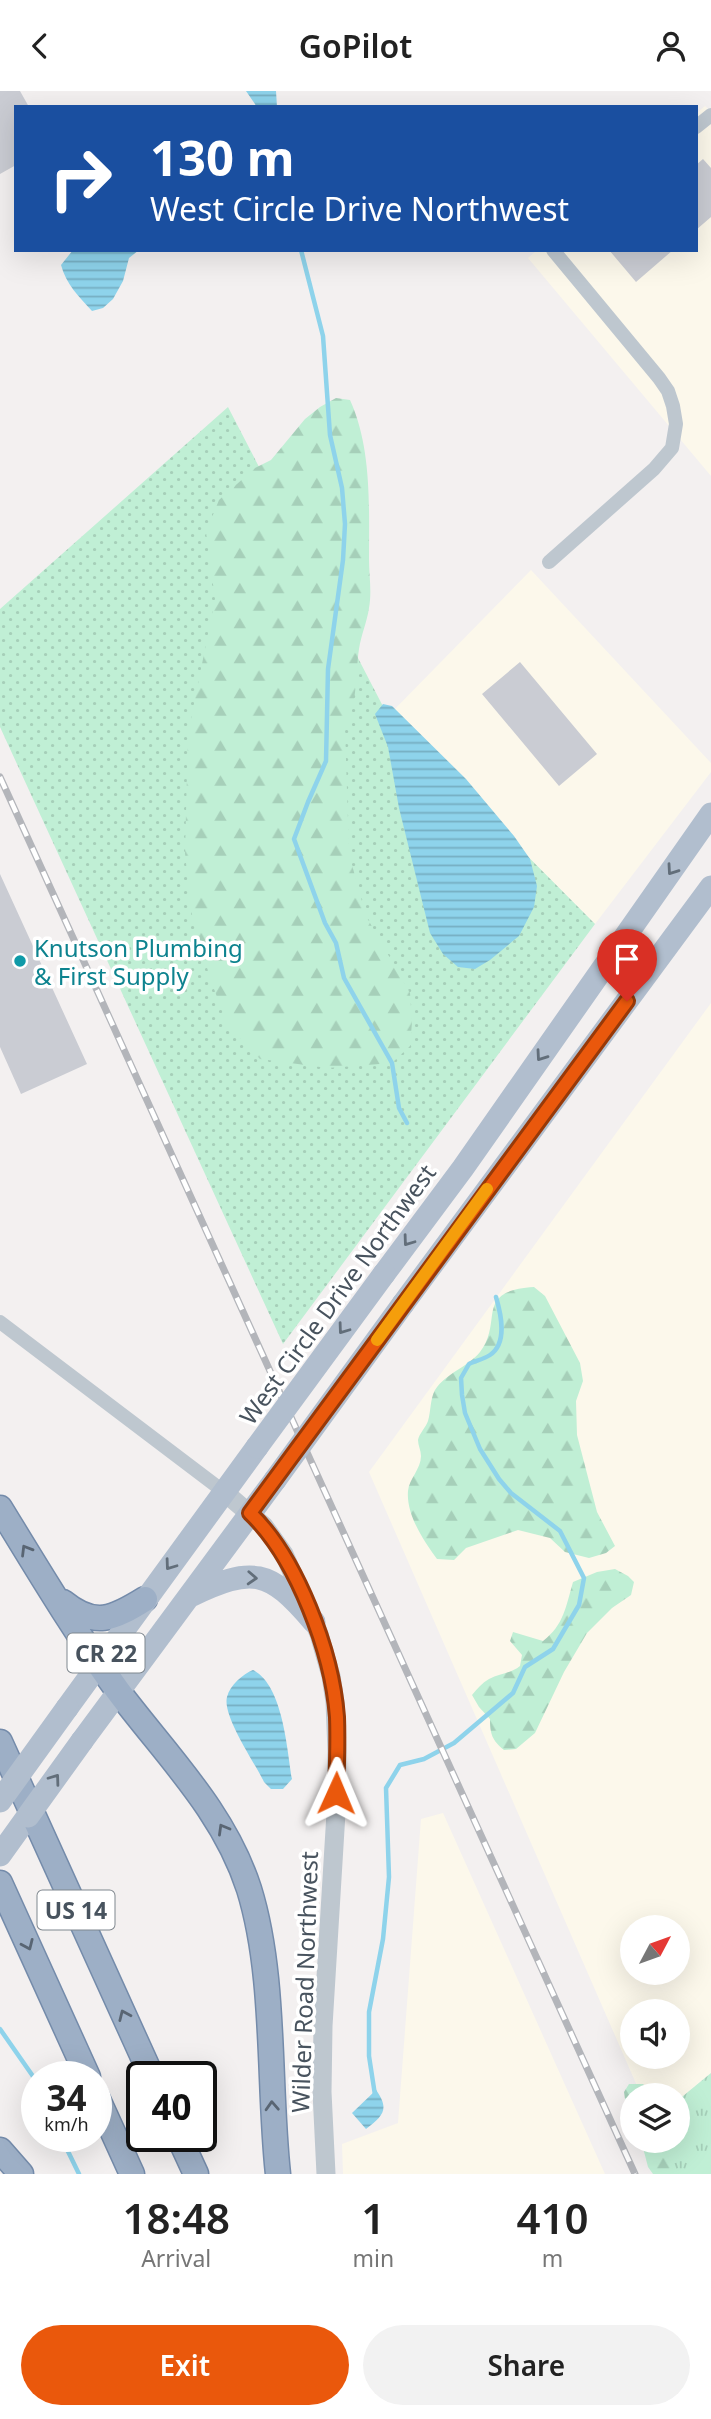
<!DOCTYPE html>
<style>
body{margin:0;font-family:"Noto Sans",sans-serif;background:#f2f2f2;color:#222;height:100vh;display:flex;flex-direction:column;font-size:26px;white-space:nowrap}
*{box-sizing:border-box;margin:0}
p{font-size:23px;color:#767676}
.icon{flex:none;width:38px;height:38px;fill:none;stroke:currentColor;stroke-width:2;stroke-linecap:round;stroke-linejoin:round}
.map{position:relative;height:2083px;overflow:hidden}
.panel{display:flex;flex-direction:column;background:#fff;flex:1}
.panel>*{flex:none}
.guide{position:absolute;left:14px;top:14px;width:684px;height:147px;border-radius:0px;box-shadow:0 7px 28px #0002;background:#1a4fa0;color:#fff;overflow:hidden}
.needle{width:46px;rotate:49deg}
.tools{position:absolute;left:620px;top:1824px;display:grid;gap:14px}
.tools a{display:grid;place-items:center;width:70px;height:70px;border-radius:50%;background:#fff;box-shadow:0 7px 28px #0002;font-size:35px}
.speed{position:absolute;left:21px;top:1970px;display:flex;gap:14px;font-size:35px;font-weight:700;text-align:center}
.speed>*{display:grid;place-content:center;width:91px;height:91px;border-radius:50%;background:#fff;box-shadow:0 7px 28px #0002;line-height:1}
.speed small{font-size:18px;font-weight:400}
.speed .limit{border:4px solid #111;border-radius:10px;background:#fff;color:#111}
.pin{position:absolute;display:grid;place-items:center;width:60px;height:60px;color:#fff;margin:-72px -30px;border-radius:50% 50% 50% 0;rotate:-45deg;box-shadow:0 0 7px #0007}
.pin .icon{rotate:45deg}
.me{position:absolute;width:77px;margin:-38px;rotate:1deg;stroke-linejoin:round;filter:drop-shadow(0 0 5px #0008)}
.turn{display:flex;align-items:center;gap:24px;height:147px;padding:0 21px;font-size:32px}
.turn .icon{width:91px;height:91px;stroke-width:2.5}
.turn b{display:block;font-size:49px;line-height:60px}
.eta{display:flex;justify-content:space-evenly;align-items:center;height:119px;text-align:center}
.eta b{font-size:42px;font-weight:600;line-height:49px}
.primary-button{display:flex;gap:14px;margin-top:auto;padding:14px 21px}
.primary-button a{flex:1;height:80px;border-radius:42px;background:#ea580c;color:#fff;font-size:28px;font-weight:600;line-height:80px;text-align:center}
.primary-button a+a{background:#f2f2f2;color:#222}
header{display:flex;justify-content:space-between;align-items:center;height:91px;padding:0 21px;background:#fff;font-size:32px;font-weight:600}
.map>svg:first-child{display:block}
.commercial{fill:#fcf8eb;fill-rule:evenodd}
.grass{fill:url(#grass-dots)}
.forest{fill:url(#forest-firs)}
.park{fill:url(#park-tufts)}
.water{fill:url(#water-rules)}
.lines{fill:none;stroke-linecap:round;stroke-linejoin:round}
.stream{stroke:#8ed3eb;stroke-width:4.5}
.building{fill:#caccd3}
.trunk-casing{stroke:#748baa;stroke-width:27}
.minor{stroke:#bec7cf;stroke-width:14}
.tertiary{stroke:#bec7cf;stroke-width:19}
.primary{stroke:#b1bece;stroke-width:23}
.trunk{stroke:#9dafc6;stroke-width:24}
.rail-casing{stroke:#b3b5ba;stroke-width:7}
.rail{stroke:#fff;stroke-width:4.5;stroke-dasharray:13;stroke-linecap:butt}
.primary-bridge{stroke:#b1bece;stroke-width:23}
.oneway{stroke:#626e7a}
.oneway2{stroke:#596573}
.route-casing{stroke:#983908;stroke-width:18}
.route{stroke:#ea580c;stroke-width:12}
.slow{stroke:#f59e0b;stroke-width:12}
.culture-dot{fill:#0f9aa8;stroke:#fff;stroke-width:2.5}
.labels{text-anchor:middle;dominant-baseline:central;stroke-width:7;stroke-linejoin:round;paint-order:stroke}
.shield{fill:#fff;stroke:#7f878e;stroke-width:2}
.shield-label{font-size:23px;font-weight:bold;fill:#48535e}
.culture-label{font-size:24px;fill:#0d838f;stroke:#fff;text-anchor:start}
.street-label{font-size:24px;fill:#48535e;stroke:#fff}
</style>
<header><svg class="icon" aria-label="back" viewBox="0 0 24 24"><path d="M15 5l-7 7 7 7"/></svg>GoPilot<svg class="icon" aria-label="person" viewBox="0 0 24 24"><circle cx="12" cy="8" r="4"/><path d="M4 21q1-7 8-7t8 7"/></svg></header>
<div class="map">
<svg width="711" height="2083" viewBox="0 0 711 2083">
<defs>
<pattern id="grass-dots" width="8" height="8" patternUnits="userSpaceOnUse" patternTransform="scale(1.75)"><rect width="8" height="8" fill="#c0efd5"/><path d="M2 2h.1M6 6h.1" fill="none" stroke="#a6cfb9" stroke-width="1.8" stroke-linecap="round"/></pattern>
<pattern id="forest-firs" width="22" height="20" patternUnits="userSpaceOnUse" patternTransform="scale(1.75)"><rect width="22" height="20" fill="#c0efd5"/><path d="M5 1l3.5 6h-7zM16 11l3.5 6h-7z" fill="#a6cfb9"/></pattern>
<pattern id="park-tufts" width="24" height="20" patternUnits="userSpaceOnUse" patternTransform="scale(1.75)"><rect width="24" height="20" fill="#c0efd5"/><path d="M3 7l-1-3M5 7V3M7 7l1-3M15 17l-1-3M17 17v-4M19 17l1-3" fill="none" stroke="#a6cfb9"/></pattern>
<pattern id="water-rules" width="6" height="5" patternUnits="userSpaceOnUse" patternTransform="scale(1.75)"><rect width="6" height="5" fill="#8ed3eb"/><path d="M0 2.5h6" fill="none" stroke="#76aec2"/></pattern>
</defs>
<rect width="100%" height="100%" fill="#f3f0f0"/>
<path class="commercial" d="M705,15L711,21V385L528,167L537,159H696L697,22Z
M531,479L711,672V681L595,833L388,625Z
M711,912V1982L677,2010V2004H641L369,1381ZM632,1836H677V1881H632ZM632,1920H677V1965H632Z
M443,1722L605,2083H343L342,2053L398,2032L421,1728Z"/>
<path class="grass" d="M228,316L388,625L595,833L283,1253L0,636V518Z"/>
<path class="forest" d="M336,307L350,309C372,357 369,417 369,468C369,484 372,501 369,517C367,531 361,544 359,558C355,585 358,612 345,637L349,763L366,825L410,902L412,931L410,955L392,972L328,977L260,968L227,933L210,887L191,820L185,762L188,643L215,508L206,441L219,409L255,377L271,369L305,328L320,316Z
M534,1196L545,1205L580,1272L583,1290L576,1310L577,1344L597,1421L615,1455L606,1462L589,1467L565,1461L550,1447L518,1439L466,1457L454,1469L437,1468C424,1450 406,1424 408,1400C409,1388 421,1378 421,1365C421,1360 418,1354 418,1349C419,1343 426,1336 428,1330C431,1320 430,1308 435,1299C446,1282 468,1276 480,1261C504,1230 473,1200 534,1196Z
M615,1478L628,1485L634,1491L631,1504L612,1517L587,1542L564,1581L535,1642L516,1658L504,1659C492,1649 490,1643 490,1628L479,1616L472,1604C477,1598 482,1592 489,1588C500,1582 510,1583 520,1575L522,1564L510,1550L513,1541L543,1550C564,1534 566,1515 573,1491L597,1481Z
M629,1993H643L649,1999V2004H632V2023L626,2015L624,2001Z
M641,2049H663L683,2083H653L648,2076Z"/>
<path class="park" d="M711,1982V2083H677L661,2049H677V2010Z"/>
<path class="water" d="M246,0H276L277,16H257Z
M73,159H139L129,167L123,190L113,208L103,217L92,220C79,206 66,193 61,174Z
M383,613L392,615L466,688L514,745L530,768L537,795L534,816L519,845L490,869L475,878L458,876L443,863L430,842L399,717L388,656L375,623Z
M253,1579C283,1594 287,1658 292,1688L283,1698H271L264,1691C255,1672 222,1625 227,1606C230,1594 243,1583 253,1579Z
M376,1999C390,2018 383,2025 366,2038L352,2022Z"/>
<g class="lines">
<path class="stream" d="M301,159L323,245L330,344L342,397L345,433L343,469L328,578L326,670L308,711L294,748L325,832L336,852L344,887L392,972L399,1017L407,1032
M0,1938L37,1991
M375,2004L369,1965V1921L383,1848L389,1786L386,1697L400,1674L424,1668L454,1652L513,1602L525,1576L553,1558L579,1514L584,1487L560,1440L511,1402L499,1388L480,1358L465,1322L462,1304L461,1287L469,1273C475,1270 484,1268 490,1264C508,1252 501,1223 496,1206
M61,2046L79,2083"/>
</g>
<path class="building" d="M0,0H20L29,16H16V74L0,83Z
M703,68L711,77V126L696,139V74Z
M609,159H673L636,191Z
M520,571L597,663L559,695L482,603Z
M0,783L87,973L21,1003L0,956Z"/>
<g class="lines">
<defs>
<path id="trunk" d="M0,1417C38,1479 75,1541 118,1600C166,1664 224,1720 249,1798C276,1885 268,1992 278,2083
M63,1511C95,1537 113,1528 145,1508
M0,1651L152,1986
M0,1792L88,1986
M96,2004L132,2083
M179,2046L196,2083
M0,2059L21,2083"/>
</defs>
<use href="#trunk" class="trunk-casing"/>
<path class="minor" d="M696,36L711,24
M549,471L654,378L672,357L676,333L673,315L668,300L659,287L553,159
M0,1231L223,1400"/>
<path class="tertiary" d="M223,1400L264,1435L284,1463L319,1543L331,1585L335,1611L337,1660L336,1722L323,1935L322,2001L326,2083"/>
<path class="primary" d="M384,1183L463,1077L711,723
M403,1213L711,796
M190,1505C253,1475 269,1478 314,1531
M67,1617L257,1356
M82,1650L275,1389
M0,1764L28,1725"/>
<use href="#trunk" class="trunk"/>
<defs>
<path id="rail" d="M0,686L635,2083"/>
</defs>
<use href="#rail" class="rail-casing"/>
<use href="#rail" class="rail"/>
<path class="primary-bridge" d="M257,1356L384,1183
M275,1389L403,1213
M0,1710L67,1617
M28,1725L82,1650"/>
</g>
<defs><path id="oneway-chevron" d="M-2-3.5L2.5 0L-2 3.5" fill="none" stroke-width="1.6" stroke-linecap="round" stroke-linejoin="round" transform="scale(1.75)"/></defs>
<g class="oneway">
<use href="#oneway-chevron" transform="translate(672 779) rotate(125)"/>
<use href="#oneway-chevron" transform="translate(541 965) rotate(125)"/>
<use href="#oneway-chevron" transform="translate(408 1150) rotate(126)"/>
<use href="#oneway-chevron" transform="translate(343 1238) rotate(126)"/>
<use href="#oneway-chevron" transform="translate(170 1474) rotate(126)"/>
<use href="#oneway-chevron" transform="translate(252 1487) rotate(3)"/>
<use href="#oneway-chevron" transform="translate(55 1688) rotate(-54)"/>
</g>
<g class="oneway2">
<use href="#oneway-chevron" transform="translate(26 1459) rotate(-121)"/>
<use href="#oneway-chevron" transform="translate(223 1738) rotate(-120)"/>
<use href="#oneway-chevron" transform="translate(28 1854) rotate(66)"/>
<use href="#oneway-chevron" transform="translate(124 1924) rotate(-114)"/>
<use href="#oneway-chevron" transform="translate(272 2015) rotate(-93)"/>
</g>
<g class="lines">
<defs>
<path id="route" d="M336,1702C337,1677 338,1651 337,1626C332,1561 297,1467 250,1422L627,910"/>
</defs>
<use href="#route" class="route-casing"/>
<use href="#route" class="route"/>
<path class="slow" d="M377,1249L487,1098"/>
</g>
<circle class="culture-dot" cx="20" cy="870" r="7"/>
<g class="labels">
<g class="shield">
<rect x="67.5" y="1542.5" width="77" height="39" rx="5"/>
<rect x="37.5" y="1799.5" width="77" height="39" rx="5"/>
</g>
<g class="shield-label">
<text x="106" y="1562">CR 22</text>
<text x="76" y="1819">US 14</text>
</g>
<g class="culture-label">
<text x="34" y="856">Knutson Plumbing<tspan x="34" dy="28">&amp; First Supply</tspan></text>
</g>
<g class="street-label">
<text transform="translate(337 1203) rotate(-54)">West Circle Drive Northwest</text>
<text transform="translate(304 1891) rotate(-88)">Wilder Road Northwest</text>
</g>
</g>
</svg>
<div class="tools">
<a><svg class="needle" viewBox="-14 -14 28 28"><path d="M0-13l5 13h-10z" fill="#e53935"/><path d="M0 13l5-13h-10z" fill="#767676"/></svg></a>
<a><svg class="icon" aria-label="sound" viewBox="0 0 24 24"><path d="M4 9h4l5-4v14l-5-4H4zM17 9q2 3 0 6"/></svg></a>
<a><svg class="icon" aria-label="layers" viewBox="0 0 24 24"><path d="M12 4l9 5-9 5-9-5zM3 14l9 5 9-5"/></svg></a>
</div>
<div class="speed"><div>34<small>km/h</small></div><div class="limit">40</div></div>
<div class="pin" style="left:627px;top:910px;background:#d93025"><svg class="icon" aria-label="arrive" viewBox="0 0 24 24"><path d="M6 21V4h12l-3 4 3 4H6"/></svg></div>
<svg class="me" style="left:336px;top:1702px" viewBox="-20 -20 40 40"><path d="M0-17L14 15 0 8-14 15z" fill="#ea580c" stroke="#fff" stroke-width="4"/></svg>
<div class="guide">
<div class="turn"><svg class="icon" aria-label="right" viewBox="0 0 24 24"><path d="M7 20v-9h11M14 6l5 5-5 5"/></svg><div><b>130 m</b>West Circle Drive Northwest</div></div>
</div>
</div>
<section class="panel">
<div class="eta">
<div><b>18:48</b><p>Arrival</p></div>
<div><b>1</b><p>min</p></div>
<div><b>410</b><p>m</p></div>
</div>
<div class="primary-button"><a>Exit</a><a>Share</a></div>
</section>
